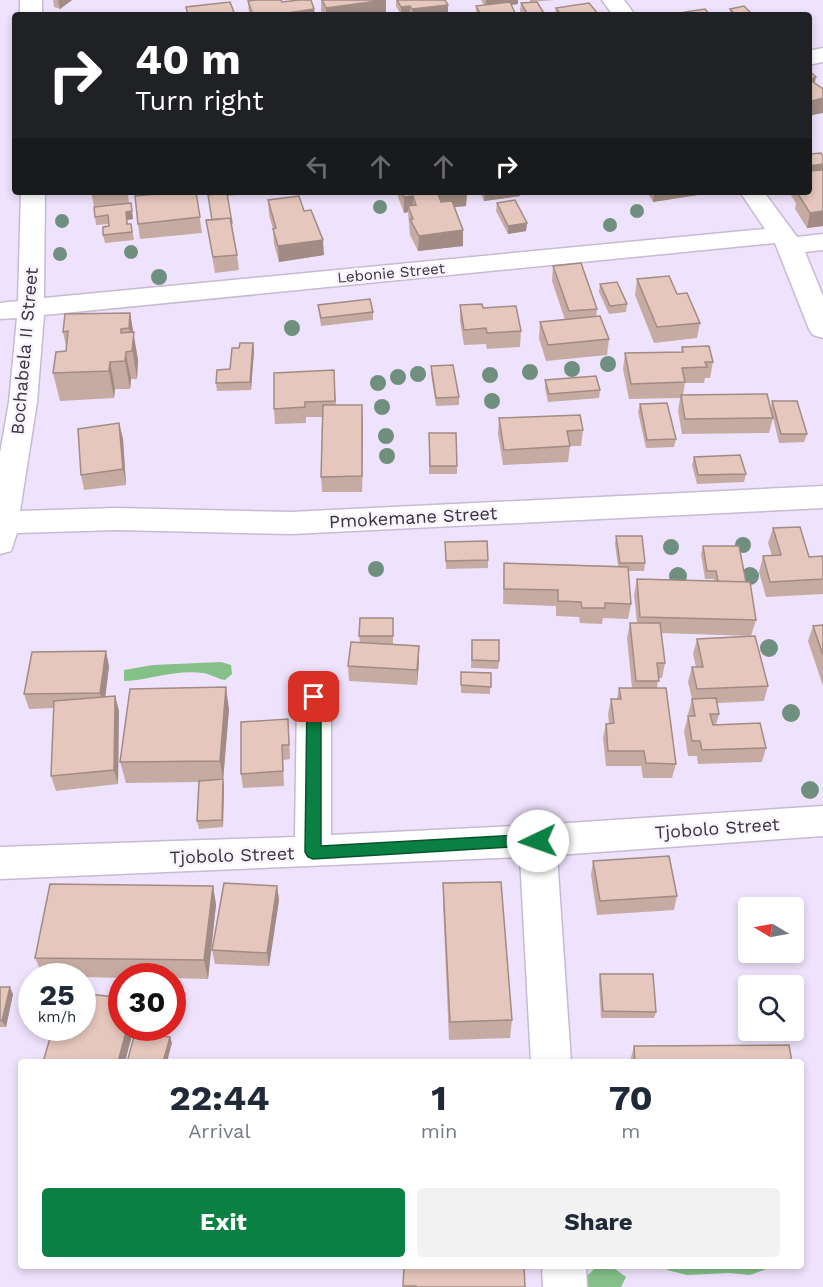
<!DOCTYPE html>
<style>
body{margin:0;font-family:"Work Sans",sans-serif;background:#f2f2f3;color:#1f2937;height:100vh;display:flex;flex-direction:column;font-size:22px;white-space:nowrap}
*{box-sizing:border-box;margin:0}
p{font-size:20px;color:#747a83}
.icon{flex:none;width:33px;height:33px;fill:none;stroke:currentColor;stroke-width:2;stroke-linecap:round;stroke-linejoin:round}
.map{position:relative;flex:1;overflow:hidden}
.details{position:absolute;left:18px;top:1059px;width:786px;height:210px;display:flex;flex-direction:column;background:#fff;border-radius:6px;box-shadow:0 3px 9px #0003}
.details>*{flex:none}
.banner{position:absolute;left:12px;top:12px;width:800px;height:183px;border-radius:6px;box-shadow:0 3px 9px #0003;background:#202124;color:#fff;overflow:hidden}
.needle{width:39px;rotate:280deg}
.controls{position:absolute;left:738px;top:897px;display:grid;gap:12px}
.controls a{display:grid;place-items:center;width:66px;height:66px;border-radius:6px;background:#fff;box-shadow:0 3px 9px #0003;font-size:30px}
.speed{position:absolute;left:18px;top:963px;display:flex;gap:12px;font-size:30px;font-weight:700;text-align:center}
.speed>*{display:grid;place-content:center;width:78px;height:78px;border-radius:50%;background:#fff;box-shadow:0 3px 9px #0003;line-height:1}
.speed small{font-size:15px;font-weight:400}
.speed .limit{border:9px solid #d22;background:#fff;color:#111}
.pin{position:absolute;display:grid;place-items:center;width:51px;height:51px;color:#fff;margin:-26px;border-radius:12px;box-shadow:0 3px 9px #0006}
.me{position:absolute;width:66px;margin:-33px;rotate:267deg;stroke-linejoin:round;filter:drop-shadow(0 0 4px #0008)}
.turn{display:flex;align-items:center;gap:21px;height:126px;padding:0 24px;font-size:27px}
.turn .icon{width:78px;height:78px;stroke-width:2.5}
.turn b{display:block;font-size:42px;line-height:51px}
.lanes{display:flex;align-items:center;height:57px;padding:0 24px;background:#0003;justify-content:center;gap:30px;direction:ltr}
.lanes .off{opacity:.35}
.eta{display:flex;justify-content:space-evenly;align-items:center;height:102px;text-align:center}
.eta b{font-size:36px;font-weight:700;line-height:42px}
.action{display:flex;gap:12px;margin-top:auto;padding:12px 24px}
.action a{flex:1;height:69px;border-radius:6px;background:#0b8043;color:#fff;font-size:24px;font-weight:700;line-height:69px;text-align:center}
.action a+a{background:#f2f2f3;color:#1f2937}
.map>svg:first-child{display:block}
.forest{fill:#84c088}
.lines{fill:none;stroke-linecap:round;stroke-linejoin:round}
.minor-casing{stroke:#c7bad3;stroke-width:3}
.minor{fill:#fff;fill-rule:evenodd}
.tree{fill:#70907f}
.wall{fill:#c6aba3}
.shaded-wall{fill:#a18b84}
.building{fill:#e6c7bd;stroke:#a18b84;stroke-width:1.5}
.route{fill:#0b8043;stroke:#07532c;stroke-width:1.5}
.labels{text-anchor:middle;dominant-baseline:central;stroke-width:5;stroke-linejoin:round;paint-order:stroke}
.far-street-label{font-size:15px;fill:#37323c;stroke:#f8f3fd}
.street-label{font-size:18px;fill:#37323c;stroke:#f8f3fd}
</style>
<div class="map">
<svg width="823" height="1287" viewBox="0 0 823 1287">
<rect width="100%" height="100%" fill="#efe2fc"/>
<path class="forest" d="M221,662L231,665L232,674L225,680C217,679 211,674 203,673C177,669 149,680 124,681V670L153,665Z
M611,1266L626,1277L621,1287H587V1276L596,1267Z
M666,1266H775L750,1275L729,1273L687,1275L667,1270Z"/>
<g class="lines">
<defs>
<path id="minor" d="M20,0H42V15H20Z
M602,0H624L635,15H613Z
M823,48V62L808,65V51Z
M21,192H45L44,298L765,229L740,192H764L797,237L823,234V250L805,252L823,296V338L813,335L809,329L775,243L44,315L37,402L20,511L116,508L291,512L823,486V508L291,534L116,530L17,533L11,551L0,554V453L9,402L17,318L0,319V303L18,301Z
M314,684L326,688L331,697V835L538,825L823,806V836L557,855L571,1062H531L520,857L0,879V847L295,837L297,697L302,688Z
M542,1266H586L587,1287H543Z"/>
</defs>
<use href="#minor" class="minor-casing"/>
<use href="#minor" class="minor"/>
</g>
<g class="tree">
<circle cx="380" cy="207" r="7"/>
<circle cx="637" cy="211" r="7"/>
<circle cx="62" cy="221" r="7"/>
<circle cx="610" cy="225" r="7"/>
<circle cx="131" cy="252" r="7"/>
<circle cx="60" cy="254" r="7"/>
<circle cx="159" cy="277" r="8"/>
<circle cx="292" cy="328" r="8"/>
<circle cx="608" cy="364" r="8"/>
<circle cx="572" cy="369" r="8"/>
<circle cx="530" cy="372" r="8"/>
<circle cx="418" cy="374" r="8"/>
<circle cx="490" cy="375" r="8"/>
<circle cx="398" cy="377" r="8"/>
<circle cx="378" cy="383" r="8"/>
<circle cx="492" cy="401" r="8"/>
<circle cx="382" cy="407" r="8"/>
<circle cx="386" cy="436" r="8"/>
<circle cx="387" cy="456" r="8"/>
<circle cx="743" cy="545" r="8"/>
<circle cx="671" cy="547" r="8"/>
<circle cx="376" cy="569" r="8"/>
<circle cx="678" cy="576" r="9"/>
<circle cx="750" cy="576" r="9"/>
<circle cx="769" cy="648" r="9"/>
<circle cx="791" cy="713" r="9"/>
<circle cx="810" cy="790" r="9"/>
</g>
<path class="wall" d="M53,0H72L60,9L54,7Z
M321,0H386V15H323L321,11Z
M396,0H445L448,12L427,15H411L410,14L401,15L396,6Z
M481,0H518V4L511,5L516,15H476V6L484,5Z
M530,0H555L530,2Z
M248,1L282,2L314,9L315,15H249Z
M521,3L545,15H523L520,11Z
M556,8L599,15H555Z
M730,9L750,12V15H729Z
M809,154L823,156V226L807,228L795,209L796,203L789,192H808Z
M91,192H146L128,194L129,203L94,206Z
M196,192L202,233L140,239L138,224Z
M226,192L258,193L227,196L232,223L233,231L237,255L239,270L215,273L206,220H212L208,195L226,193Z
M395,192H467L466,206L454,207L463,246L418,251L410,235L408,212L404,213L398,197V193Z
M480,192H521L520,196L484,201Z
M647,192H704V194L653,202Z
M268,200L304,211L324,255L279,262L274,244L273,229L269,215Z
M131,203L133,219L127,220L128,224H131L134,240L105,243L103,235L109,226V224L96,225L95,217Z
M497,203L527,223L526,231L508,234L496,211Z
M553,266L597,309L596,317L609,339L607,355L546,361L539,338L540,322L565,320L552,281Z
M637,279L677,294L700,323L697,338L654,343L635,295Z
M600,284L627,304L626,312L609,314L599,292Z
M318,305L373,312V320L321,326L319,313Z
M460,305L483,308L521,331L520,347L487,349L486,344L464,345L460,321Z
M130,313L138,360L137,379H131L130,389H115L114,398L60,401L53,373L66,351V346L63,332Z
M253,343L254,351L251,390L217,391L216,383L230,369L239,348Z
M682,347L713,362L710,378H705L704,383H685L683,395L773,418L769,433L682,434L678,411L680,398L629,399L623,369L625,353L681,352Z
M431,366L459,397V405L436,406L431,374Z
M334,370L336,405L363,420L362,492H322L321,477L322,417H306V423L275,424L274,409Z
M545,380L600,390L599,398L548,402L545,388Z
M772,401L807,434L804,442L779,443L771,409Z
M640,404L676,439L674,447L646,448L638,412Z
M499,418L583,430L581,446H570L568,462L503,465L498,434Z
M119,423L123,439L126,485L84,490L81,475Z
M429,433L457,466V474H429Z
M694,457L746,474L744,482L697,484L692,465Z
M773,528L809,557L823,560V594L766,597L759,572L763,556H772L768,543Z
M616,536L645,563L644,571H628L631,604L628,619L603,618L602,624L580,623L579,617L556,616V606L503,604L504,563L618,566L615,544Z
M445,542L488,560V568L446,569Z
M703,546L746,582L756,620L751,636L661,633L665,663L662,678H658L657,688L676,764L672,778H643L641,766H606L603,738L606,724H609L608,714L611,699H617L619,688H632L627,638L630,623H637L634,595L637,579L715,581L714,579H705L701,554Z
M393,618V644H383L419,646V661L417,685L349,681L348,666L360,643L359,636Z
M823,625V686L808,641L813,626Z
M697,639L768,686L764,701L717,703L719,714L716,725L766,748L762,762L698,764L697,756H688L684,731L688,716H689L688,714L692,699L688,682L692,667H696L693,654Z
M472,640L499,661L498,669L471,668Z
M109,666L105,697L115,696L119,711L118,784L56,791L51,776L54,708L29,709L24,694Z
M461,672L491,673L490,694L461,693Z
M229,709L223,781L224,787L223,827L199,829L197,821L199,782L126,783L120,762Z
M289,734L290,759L283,760L284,786L243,788L241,774Z
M593,861L677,896L674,910L597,915L591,875Z
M443,883L512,1020L510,1038L449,1040L443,903Z
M213,886L216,905L208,979L172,978V976H122V978L43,976L35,958Z
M277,886L279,900L269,966L215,964L212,950Z
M600,974L656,1012L654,1018H601L599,981Z
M0,987L13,994L6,1027H0Z
M634,1046L792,1062H630Z
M404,1266L525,1287H403Z"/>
<path class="shaded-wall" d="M60,0H72L60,9L58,1Z
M386,0V15H326V8Z
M486,0H518V4L485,8Z
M448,5V12L427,15H412V9Z
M410,6V14L401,15V7Z
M314,9L315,15H274Z
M750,12V15H736Z
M816,77L813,92L809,79Z
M823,98V113L808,116V102Z
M823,164V178L808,180V166Z
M452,192H467L466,206L437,209L438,194Z
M485,192H521L520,196L484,201Z
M654,192H704V194L653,202Z
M413,196V211L408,206V212L404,213V197Z
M131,203L133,219L127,220L126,212Z
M823,211V226L807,228L810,213Z
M527,223L526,231L508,234V226Z
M463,230V246L418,251L419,236Z
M323,240L324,255L279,262L278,246Z
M130,313L138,360L137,379L129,328Z
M121,329L131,379L130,389L125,361L121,333Z
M253,343L254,351L251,390L250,382Z
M110,362L115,389L114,398L109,371Z
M362,405L363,420L362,492Z
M119,423L123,439L126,485L123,469Z
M419,646V661L417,685V670Z
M106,651L109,666L104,708L100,693Z
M226,687L229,709L223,781L220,761Z
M115,696L119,711L118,784L114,770Z
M223,779L224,787L223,827L222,820Z
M213,886L216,905L208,979L204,960Z
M277,886L279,900L269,966L267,953Z
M10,987L13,994L6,1027L2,1021Z
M127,1028H134L125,1062H118Z
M170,1037L172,1043L167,1062H163Z"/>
<path class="building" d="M257,0H281L282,2L299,0H311L314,9L274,15H253L248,1Z
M322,0H385L326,8Z
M397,0H445L448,5L412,9L410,6L401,7Z
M230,2L235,15H188L186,7Z
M510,2L516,15H481L476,6Z
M537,2L545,15H528L521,3Z
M589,3L599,15H561L556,8Z
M744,6L750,12L736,15L730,9Z
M705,9L710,15H688L685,12Z
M808,70L816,77L809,79L823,89V98L808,102Z
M808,153L809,154L821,153L823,156V164L808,166Z
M823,170V211L810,213L798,194L803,193L802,192H808V171Z
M179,192H196L200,217L138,224L135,196Z
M402,192H452L438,194L441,202L452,201L463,230L419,236L410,219H413L408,206L416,205L413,196L404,197Z
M227,193L232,223H231L230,218L212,220L208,195Z
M299,196L304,211L311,210L323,240L278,246L273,229L276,228L268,200Z
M515,200L527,223L508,226L497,203Z
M131,203L132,211L126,212L127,224H131L132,232L103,235V227L109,226L108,215L95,217L94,207Z
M230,218L237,255L213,257L206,220Z
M581,263L597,309L569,311L553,266Z
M669,276L677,294L687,293L700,323L657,327L637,279Z
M617,282L627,304L610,306L600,284Z
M370,299L373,312L321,318L318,305Z
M482,304L483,308L516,306L521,331L487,333L486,328L464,330L460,305Z
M130,313L129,328L121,329V333L134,332L132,351L126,352L125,361L110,362L109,371L53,373L56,352L66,351L68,331L63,332L65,314Z
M600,316L609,339L548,345L540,322Z
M240,343H253L250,382L216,383L217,370L230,369L232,348H239Z
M709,346L713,362H705L707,367L682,368L685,382L631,384L625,353L683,352L682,347Z
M453,365L459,397L436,398L431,366Z
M334,370L335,401L305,402V407L274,409V373Z
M596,376L600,390L549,394L545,380Z
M767,394L773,418L685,419L681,395Z
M772,401H797L807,434H781Z
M667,403L676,439L647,440L640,404Z
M323,405H362V476L321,477Z
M580,415L583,430L567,431L570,446L504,450L499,418Z
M119,423L123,469L81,475L78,429Z
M429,433H456L457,466H430Z
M740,455L746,474L698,475L694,457Z
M800,527L809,557L822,556L823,560V579L770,582L763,556L781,555L773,528Z
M616,536H642L645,563H620Z
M487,541L488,560L446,561L445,542Z
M703,546H739L746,582L718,581L716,571H707Z
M504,563L628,567L631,604L605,603V608H582L581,602L558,601V590L504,589Z
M637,579L750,582L756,620L640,617Z
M360,618H393V636H359Z
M630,623H660L665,663H657L659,681H636Z
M823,625V655L813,626Z
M755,636L768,686L697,689L692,667H703L697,639Z
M472,640H499V661L472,660Z
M351,642L419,646L417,670L348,666Z
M106,651L100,693L24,694L32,652Z
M461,672L491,673V687L461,685Z
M226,687L220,761L120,762L130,689Z
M619,688H666L676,764L646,763L644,751H608L606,724L614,723L611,699H621Z
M115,696L114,770L51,776L54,701Z
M716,698L719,714H710L713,725L760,723L766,748L702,750L700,741H692L688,716H695L692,699Z
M288,719L289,745H282L283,771L241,774V722Z
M223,779L222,820L197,821L199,781Z
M669,856L677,896L600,901L593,861Z
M501,882L512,1020L450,1022L443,883Z
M224,883L277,886L267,953L212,950Z
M50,884L213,886L204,960L35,958Z
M600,974H653L656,1012L603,1011Z
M0,987H10L2,1021L0,1020Z
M82,993L122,998V1028H127L118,1062H43L53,1028H82Z
M135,1033L170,1037L163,1062H127Z
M789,1045L792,1062H635L634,1046Z
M404,1266H524L525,1287H416V1286H403Z"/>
<path class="route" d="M314,692L319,693L321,697V846L538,834L543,836L545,841L543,845L313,859L308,857L305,852L307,697L309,693Z"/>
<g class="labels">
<g class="far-street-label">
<text transform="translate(391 273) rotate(-5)">Lebonie Street</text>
</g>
<g class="street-label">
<text transform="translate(24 351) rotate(-85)">Bochabela II Street</text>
<text transform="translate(413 517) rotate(-3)">Pmokemane Street</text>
<text transform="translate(717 828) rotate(-4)">Tjobolo Street</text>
<text transform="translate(232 855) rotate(-2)">Tjobolo Street</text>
</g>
</g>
</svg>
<div class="controls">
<a><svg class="needle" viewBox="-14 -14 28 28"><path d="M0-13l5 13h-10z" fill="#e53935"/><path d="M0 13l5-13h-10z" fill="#747a83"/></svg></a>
<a><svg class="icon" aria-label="search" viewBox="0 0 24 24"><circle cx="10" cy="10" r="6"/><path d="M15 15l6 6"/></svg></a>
</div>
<div class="speed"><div>25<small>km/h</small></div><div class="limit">30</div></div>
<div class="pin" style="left:314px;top:697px;background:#d93025"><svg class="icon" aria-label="arrive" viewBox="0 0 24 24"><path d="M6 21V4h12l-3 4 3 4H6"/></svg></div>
<svg class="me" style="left:538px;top:841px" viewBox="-20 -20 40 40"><circle r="19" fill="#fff"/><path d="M0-13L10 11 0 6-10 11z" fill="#0b8043"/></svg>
<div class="banner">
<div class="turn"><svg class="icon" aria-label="right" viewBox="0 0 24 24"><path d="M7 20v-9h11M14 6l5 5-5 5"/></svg><div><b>40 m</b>Turn right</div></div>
<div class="lanes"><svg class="icon off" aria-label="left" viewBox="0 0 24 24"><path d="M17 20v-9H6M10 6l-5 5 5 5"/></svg><svg class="icon off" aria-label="ahead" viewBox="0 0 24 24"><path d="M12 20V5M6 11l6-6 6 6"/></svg><svg class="icon off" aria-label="ahead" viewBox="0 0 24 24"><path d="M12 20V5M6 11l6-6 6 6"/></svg><svg class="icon" aria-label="right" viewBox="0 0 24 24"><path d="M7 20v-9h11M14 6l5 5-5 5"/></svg></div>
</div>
<section class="details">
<div class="eta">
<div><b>22:44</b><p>Arrival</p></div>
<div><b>1</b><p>min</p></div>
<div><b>70</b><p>m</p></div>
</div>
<div class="action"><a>Exit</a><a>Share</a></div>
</section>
</div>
